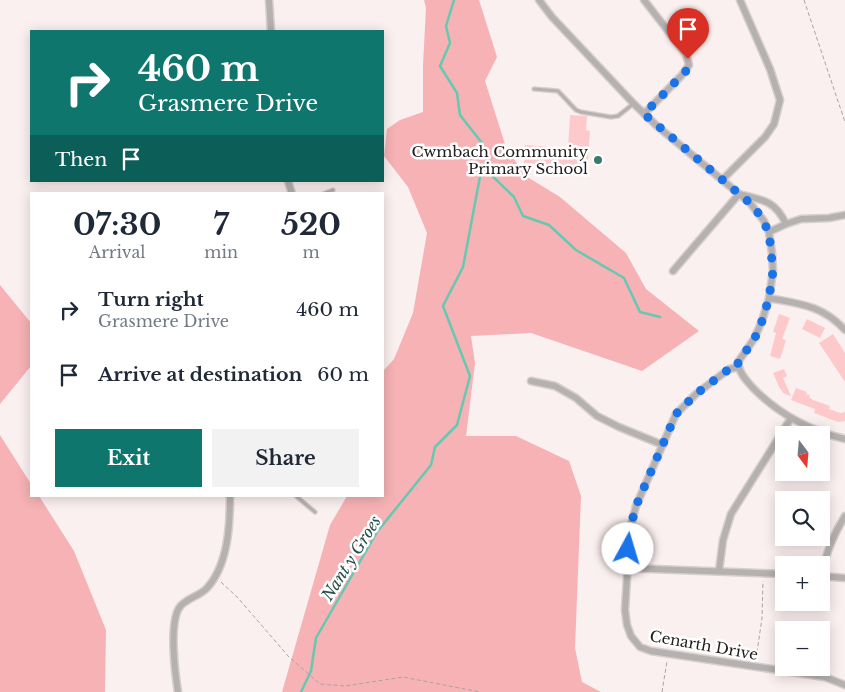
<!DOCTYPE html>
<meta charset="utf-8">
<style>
body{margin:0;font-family:"Libre Baskerville",serif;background:#f2f2f3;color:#1f2937;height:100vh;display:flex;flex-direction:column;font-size:19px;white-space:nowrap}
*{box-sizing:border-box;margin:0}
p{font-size:16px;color:#747a83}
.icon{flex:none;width:28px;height:28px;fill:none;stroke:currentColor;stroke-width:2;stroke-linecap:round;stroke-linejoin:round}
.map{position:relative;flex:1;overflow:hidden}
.sheet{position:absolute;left:30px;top:192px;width:354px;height:305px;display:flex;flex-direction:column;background:#fff;border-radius:0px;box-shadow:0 2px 12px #0003}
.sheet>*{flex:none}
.guide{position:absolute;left:30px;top:30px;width:354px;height:152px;border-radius:0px;box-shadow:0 2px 12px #0003;background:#0f766e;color:#fff;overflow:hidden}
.needle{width:32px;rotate:164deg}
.buttons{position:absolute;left:775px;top:426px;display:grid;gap:10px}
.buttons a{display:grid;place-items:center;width:55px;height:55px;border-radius:0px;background:#fff;box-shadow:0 2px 12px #0003;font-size:25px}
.pin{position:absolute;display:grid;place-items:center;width:42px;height:42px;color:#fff;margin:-51px -21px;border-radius:50% 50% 50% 0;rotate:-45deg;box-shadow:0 0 5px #0007}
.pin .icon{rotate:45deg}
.me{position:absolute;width:55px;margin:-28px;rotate:6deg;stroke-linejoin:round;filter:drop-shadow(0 0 4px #0008)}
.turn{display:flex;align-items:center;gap:18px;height:105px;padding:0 25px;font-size:22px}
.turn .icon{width:65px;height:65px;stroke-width:2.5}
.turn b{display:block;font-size:35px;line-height:42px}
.then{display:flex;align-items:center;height:48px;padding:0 25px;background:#0003;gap:10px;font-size:19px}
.eta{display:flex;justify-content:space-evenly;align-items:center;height:85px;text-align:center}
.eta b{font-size:30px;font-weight:700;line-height:35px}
.button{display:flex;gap:10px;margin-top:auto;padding:10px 25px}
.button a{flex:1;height:58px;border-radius:0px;background:#0f766e;color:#fff;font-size:20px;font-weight:700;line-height:58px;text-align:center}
.button a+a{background:#f2f2f3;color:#1f2937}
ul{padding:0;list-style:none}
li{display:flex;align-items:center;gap:15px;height:65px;padding:0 25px}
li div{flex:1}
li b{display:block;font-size:19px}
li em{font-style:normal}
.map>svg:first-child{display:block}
.green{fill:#f6b2b5}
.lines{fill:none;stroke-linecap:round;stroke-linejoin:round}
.stream{stroke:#65c9b2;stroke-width:2.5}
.building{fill:#fdc9cb}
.service-casing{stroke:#d8cece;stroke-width:5.5}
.minor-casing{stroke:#d8cece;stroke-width:9}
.path{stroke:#aba2a2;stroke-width:1;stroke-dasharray:4 2.5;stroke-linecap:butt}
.service{stroke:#b6b1b1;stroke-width:3}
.minor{stroke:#b6b1b1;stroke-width:6}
.route{stroke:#1a73e8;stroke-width:9;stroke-dasharray:0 16.2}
.poi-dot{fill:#387a6c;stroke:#fff;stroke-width:2}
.labels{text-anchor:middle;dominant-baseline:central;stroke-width:5;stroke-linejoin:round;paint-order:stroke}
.poi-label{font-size:15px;fill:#211d1d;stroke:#fff;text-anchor:end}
.street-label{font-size:15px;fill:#211d1d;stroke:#fff}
.water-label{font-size:16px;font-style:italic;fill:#255147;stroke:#fff}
</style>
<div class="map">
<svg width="845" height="692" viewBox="0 0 845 692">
<rect width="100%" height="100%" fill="#fbf0f0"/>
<path class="green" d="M424,0H479L497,57L485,81L505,144L524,175L560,197L626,253L646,289L699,331L642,371L531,333L471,336L475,363L466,436H516L569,461L581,496L575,648L582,682L601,692H282L330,525L347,496H382L383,371L394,359L413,313L427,233L408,187L384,156L387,129L400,120L423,112V65L426,8Z
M0,285L31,323V366L0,404Z
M0,435L31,484V496H39L74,551L106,630L105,692H0Z"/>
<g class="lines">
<path class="stream" d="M454,0L446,26L450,43L440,66L457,93L460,115L482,143L488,161L482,166L514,197L523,216L549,225L576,250L624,278L640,312L660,317
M301,692L311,671L316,638L377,532L431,465L435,447L457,425L470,376L443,306L463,267L482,166"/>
</g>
<path class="building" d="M570,115L587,116L586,130L590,131L587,173L550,171V165L524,163L525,145L568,148Z
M779,314L790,318L782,339L786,340L780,359L770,356L776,333L773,332Z
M807,319L825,328L820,338L802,329Z
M833,334L845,353V382L819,343Z
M784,369L787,376L783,378L791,396L783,393L781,389H780L773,373Z
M796,388L807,392L806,394L810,395L809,397L813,400L830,406L829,409L840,413L845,412V421L838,422L814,413L815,409L791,400Z"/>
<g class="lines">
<defs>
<path id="service" d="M534,89L558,91L576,110L581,112L611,117L618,116L633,104
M323,194L333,190
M296,496L315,512"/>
<path id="minor" d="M269,0L271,31
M539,0L552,17L634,104L657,126L750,203L764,221L769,232L772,253L773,271L769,298L762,321L754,339L738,362L739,367
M644,114L682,75L689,65L686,54L644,0
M723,179L765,137L774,124L780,100L770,69L740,0
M288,181L292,194
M769,232L786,224L801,219L829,218L845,215
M673,271L739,194C762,200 775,200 786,224
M769,298C800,304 822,305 845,330
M739,367L729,369L696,394L676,414L636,506L630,529L625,610L627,625L631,636L640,647L651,651L825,677L845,685
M739,367C741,376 748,382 754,389C779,414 811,431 845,439
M531,381L555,386L576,398L597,416L619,427L663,445
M627,568L784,574
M719,571L723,540L731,514L791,418
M821,575C826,553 833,535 845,516
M821,576L845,578
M178,692C175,673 169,625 179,608C185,598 199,597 207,588C228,565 230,526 230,496"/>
</defs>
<use href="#service" class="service-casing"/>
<use href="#minor" class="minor-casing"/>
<path class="path" d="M804,0L845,122
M221,582L238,598L289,657L320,684L345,686L403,677L480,692
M756,659L762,618L763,581
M662,692L667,661"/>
<use href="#service" class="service"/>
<use href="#minor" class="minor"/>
</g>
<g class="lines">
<path class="route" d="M628,549L630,529L636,506L676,414L696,394L729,369L738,367V362L754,340L762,321L769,298L773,271L769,232L757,211L750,203L644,114L686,71L689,65L688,59"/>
</g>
<circle class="poi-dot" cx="598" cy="160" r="5"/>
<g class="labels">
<g class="poi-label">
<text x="588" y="151">Cwmbach Community<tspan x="588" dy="17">Primary School</tspan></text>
</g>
<g class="street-label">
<text transform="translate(704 645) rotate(10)">Cenarth Drive</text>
</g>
<g class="water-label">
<text transform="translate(351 558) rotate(-58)">Nant y Groes</text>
</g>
</g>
</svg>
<div class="buttons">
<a><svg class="needle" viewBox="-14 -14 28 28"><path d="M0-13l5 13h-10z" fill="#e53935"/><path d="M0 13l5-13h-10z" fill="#747a83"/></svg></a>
<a><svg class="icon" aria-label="search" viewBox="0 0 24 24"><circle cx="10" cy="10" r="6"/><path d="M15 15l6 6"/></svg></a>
<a>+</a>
<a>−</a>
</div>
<div class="pin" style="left:688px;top:59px;background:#d93025"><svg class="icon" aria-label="arrive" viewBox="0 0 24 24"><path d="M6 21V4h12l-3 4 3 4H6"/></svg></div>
<svg class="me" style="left:628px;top:549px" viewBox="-20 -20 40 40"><circle r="19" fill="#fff"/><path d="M0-13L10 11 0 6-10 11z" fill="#1a73e8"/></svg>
<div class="guide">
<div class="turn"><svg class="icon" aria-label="right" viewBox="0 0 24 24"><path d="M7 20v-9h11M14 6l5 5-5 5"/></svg><div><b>460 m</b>Grasmere Drive</div></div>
<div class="then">Then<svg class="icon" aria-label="arrive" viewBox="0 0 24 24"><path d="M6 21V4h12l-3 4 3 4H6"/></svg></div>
</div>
<section class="sheet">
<div class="eta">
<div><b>07:30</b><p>Arrival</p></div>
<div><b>7</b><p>min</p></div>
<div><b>520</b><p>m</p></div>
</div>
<ul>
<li><svg class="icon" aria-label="right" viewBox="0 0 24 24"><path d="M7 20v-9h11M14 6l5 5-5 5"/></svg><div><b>Turn right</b><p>Grasmere Drive</p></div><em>460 m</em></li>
<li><svg class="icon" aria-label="arrive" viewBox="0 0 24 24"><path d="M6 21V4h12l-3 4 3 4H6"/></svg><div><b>Arrive at destination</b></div><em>60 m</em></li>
</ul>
<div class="button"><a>Exit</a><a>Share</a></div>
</section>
</div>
